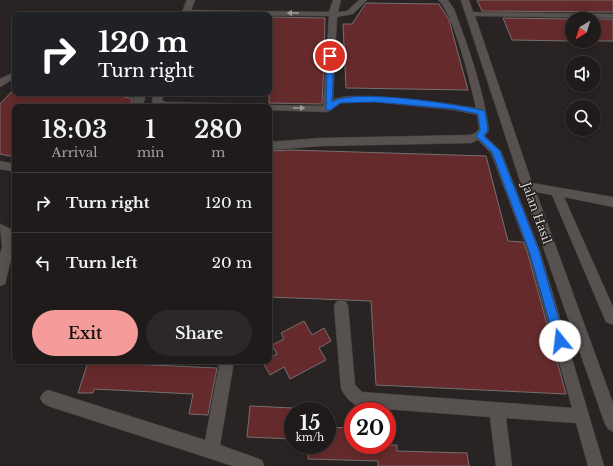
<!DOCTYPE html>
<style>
body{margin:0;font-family:"Libre Baskerville",serif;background:#2c2827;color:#f1f3f6;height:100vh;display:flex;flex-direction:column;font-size:15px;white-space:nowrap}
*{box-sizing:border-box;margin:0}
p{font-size:13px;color:#a1a1a2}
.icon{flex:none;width:22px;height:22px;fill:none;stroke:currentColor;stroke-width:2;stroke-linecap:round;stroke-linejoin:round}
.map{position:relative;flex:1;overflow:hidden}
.side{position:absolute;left:12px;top:104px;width:260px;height:260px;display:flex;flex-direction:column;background:#1f1b1a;border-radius:8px;box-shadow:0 2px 10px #0003,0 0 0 1px #3c3939}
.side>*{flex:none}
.guide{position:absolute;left:12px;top:12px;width:260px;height:84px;border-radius:8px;box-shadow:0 2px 10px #0003,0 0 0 1px #3c3939;background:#202124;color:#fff;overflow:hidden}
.needle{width:26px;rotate:218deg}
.controls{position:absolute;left:565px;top:12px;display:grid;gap:8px}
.controls a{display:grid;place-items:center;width:36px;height:36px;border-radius:50%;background:#1f1b1a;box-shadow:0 2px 10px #0003,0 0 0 1px #3c3939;font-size:20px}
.speed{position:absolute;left:284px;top:402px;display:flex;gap:8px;font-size:20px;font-weight:700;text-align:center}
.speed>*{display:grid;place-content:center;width:52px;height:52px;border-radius:50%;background:#1f1b1a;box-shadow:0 2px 10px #0003,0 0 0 1px #3c3939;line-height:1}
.speed small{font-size:10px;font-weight:400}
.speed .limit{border:6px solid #d22;background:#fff;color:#111}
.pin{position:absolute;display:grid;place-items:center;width:34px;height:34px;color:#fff;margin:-17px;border:2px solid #fff;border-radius:50%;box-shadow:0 1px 4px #0007}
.me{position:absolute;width:44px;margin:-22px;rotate:344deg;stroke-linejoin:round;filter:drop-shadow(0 0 3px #0008)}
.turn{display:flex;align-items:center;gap:14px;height:84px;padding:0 20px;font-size:18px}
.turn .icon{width:52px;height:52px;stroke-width:2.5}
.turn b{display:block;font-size:28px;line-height:34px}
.eta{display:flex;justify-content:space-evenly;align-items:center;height:68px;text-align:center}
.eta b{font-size:24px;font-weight:600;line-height:28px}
.action{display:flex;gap:8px;margin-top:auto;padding:8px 20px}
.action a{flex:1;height:46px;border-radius:24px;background:#f59b99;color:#111;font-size:16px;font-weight:600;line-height:46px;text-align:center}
.action a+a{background:#2c2827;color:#f1f3f6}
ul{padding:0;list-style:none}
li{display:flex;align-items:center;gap:12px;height:60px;padding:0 20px;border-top:1px solid #3c3939}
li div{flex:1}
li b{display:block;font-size:15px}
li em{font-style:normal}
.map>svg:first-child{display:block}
.building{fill:#652b2c;stroke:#766f6f}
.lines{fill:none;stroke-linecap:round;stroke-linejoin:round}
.minor-casing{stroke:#454040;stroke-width:1}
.minor{fill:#575150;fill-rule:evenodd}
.oneway{fill:#9d9898}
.route{fill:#1a73e8;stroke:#114b97}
.labels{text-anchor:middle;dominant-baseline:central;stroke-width:3;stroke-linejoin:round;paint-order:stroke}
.street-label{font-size:12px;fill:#d6d2d2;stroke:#201a1a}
</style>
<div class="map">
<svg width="613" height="466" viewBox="0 0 613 466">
<rect width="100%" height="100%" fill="#292423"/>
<path class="building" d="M477,0H613V12L482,11Z
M366,3L439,4L449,20L468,90L346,88L343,24H352Z
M269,17L325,18L324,63L322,104L269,103Z
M503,18L572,19V41L512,40Z
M594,19H613V41H594Z
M15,88V93H116L120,96L133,99L129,107H15V157L0,154V104Z
M291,150L486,156L508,241L523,242L527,251L566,394L376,385L371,301L269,297L270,151Z
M304,321L312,335L324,328L331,341L319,348L326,360L290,379L284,367L270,375L262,361H269V358L277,354L272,345L284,339L281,333Z
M88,362L217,368L208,415L189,414L193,394L94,389L93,393H78Z
M250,406L293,408V439L247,437Z
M327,427L353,428V445H397V451L467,453L469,466H378V461L308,459L309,445H327Z"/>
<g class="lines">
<defs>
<path id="minor" d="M187,0H195L191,10L329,12L333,0H341L338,12L347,11L359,0H367L353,14L337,17L333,100C348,89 454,104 476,108C471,85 454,14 438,0H448L454,9C469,49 483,88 489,130L485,136L501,151L540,251L604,466H588L576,423L506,418L512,466H496L490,417L359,407C351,403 344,396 341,388L334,306L336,302L341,300L346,302L348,306L355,385L362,392L572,408L528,251L491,153L478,140L471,143L321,146L269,150V142L321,138L470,135L475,133L479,129L477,115L454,110L375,102L341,103L328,112L269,110V107H264L266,105L323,106L329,16L181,15Z
M461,0H469L473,12L613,14V18L475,16L532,183L613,197V207L564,197L613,307V324H611L606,322L552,195L536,192L613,403V432L608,429L605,424L522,187Z
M15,72V78L0,87V79Z
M118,93H140L145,96V100L140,107H130L135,98L120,95Z
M154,93H164L162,100L166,102L254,104L259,107H161L154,104L152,102Z
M0,161L15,164V172L0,169Z
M0,224L11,229L14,247L6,280L5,284L0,286V254L2,247Z
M220,361H234L220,445L262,460L264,466H233L48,406L43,403L40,398L43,393L48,390L205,440Z"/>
</defs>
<use href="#minor" class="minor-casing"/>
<use href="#minor" class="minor"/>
</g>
<defs><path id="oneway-solid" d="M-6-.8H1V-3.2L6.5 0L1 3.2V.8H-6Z"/></defs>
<g class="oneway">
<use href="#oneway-solid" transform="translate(293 13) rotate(-179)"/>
<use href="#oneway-solid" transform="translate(299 108) rotate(1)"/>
</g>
<path class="route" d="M330,54L334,56L332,102C350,88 460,104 485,111L488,130L484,136L500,151L539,251L565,341L564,344L560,346L556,344L555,341L529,251L492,152L476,136L480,130L478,114L454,109L375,102L340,103L331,110H326L327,56Z"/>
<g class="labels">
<g class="street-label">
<text transform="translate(537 213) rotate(70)">Jalan Hasil</text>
</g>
</g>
</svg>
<div class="controls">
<a><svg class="needle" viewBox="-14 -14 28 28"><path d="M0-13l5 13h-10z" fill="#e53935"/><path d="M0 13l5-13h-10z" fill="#a1a1a2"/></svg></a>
<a><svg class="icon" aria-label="sound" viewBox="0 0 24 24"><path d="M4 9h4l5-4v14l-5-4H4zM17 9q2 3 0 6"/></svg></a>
<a><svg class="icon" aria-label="search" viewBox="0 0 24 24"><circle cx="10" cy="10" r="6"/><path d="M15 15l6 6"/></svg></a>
</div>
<div class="speed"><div>15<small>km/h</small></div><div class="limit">20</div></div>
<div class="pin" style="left:330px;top:56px;background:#d93025"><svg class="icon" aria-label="arrive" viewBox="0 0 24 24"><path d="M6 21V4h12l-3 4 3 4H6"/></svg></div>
<svg class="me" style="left:560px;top:341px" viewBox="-20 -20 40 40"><circle r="19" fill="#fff"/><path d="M0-13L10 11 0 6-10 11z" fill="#1a73e8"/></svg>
<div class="guide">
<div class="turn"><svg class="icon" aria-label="right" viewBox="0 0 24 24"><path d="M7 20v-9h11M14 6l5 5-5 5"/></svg><div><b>120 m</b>Turn right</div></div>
</div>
<section class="side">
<div class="eta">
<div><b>18:03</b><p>Arrival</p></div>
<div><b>1</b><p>min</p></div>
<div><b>280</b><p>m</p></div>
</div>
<ul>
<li><svg class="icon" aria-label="right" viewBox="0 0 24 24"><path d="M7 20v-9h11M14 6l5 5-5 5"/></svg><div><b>Turn right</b></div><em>120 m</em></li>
<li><svg class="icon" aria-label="left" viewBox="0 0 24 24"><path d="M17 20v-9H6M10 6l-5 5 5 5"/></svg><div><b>Turn left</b></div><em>20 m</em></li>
</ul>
<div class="action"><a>Exit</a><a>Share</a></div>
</section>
</div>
